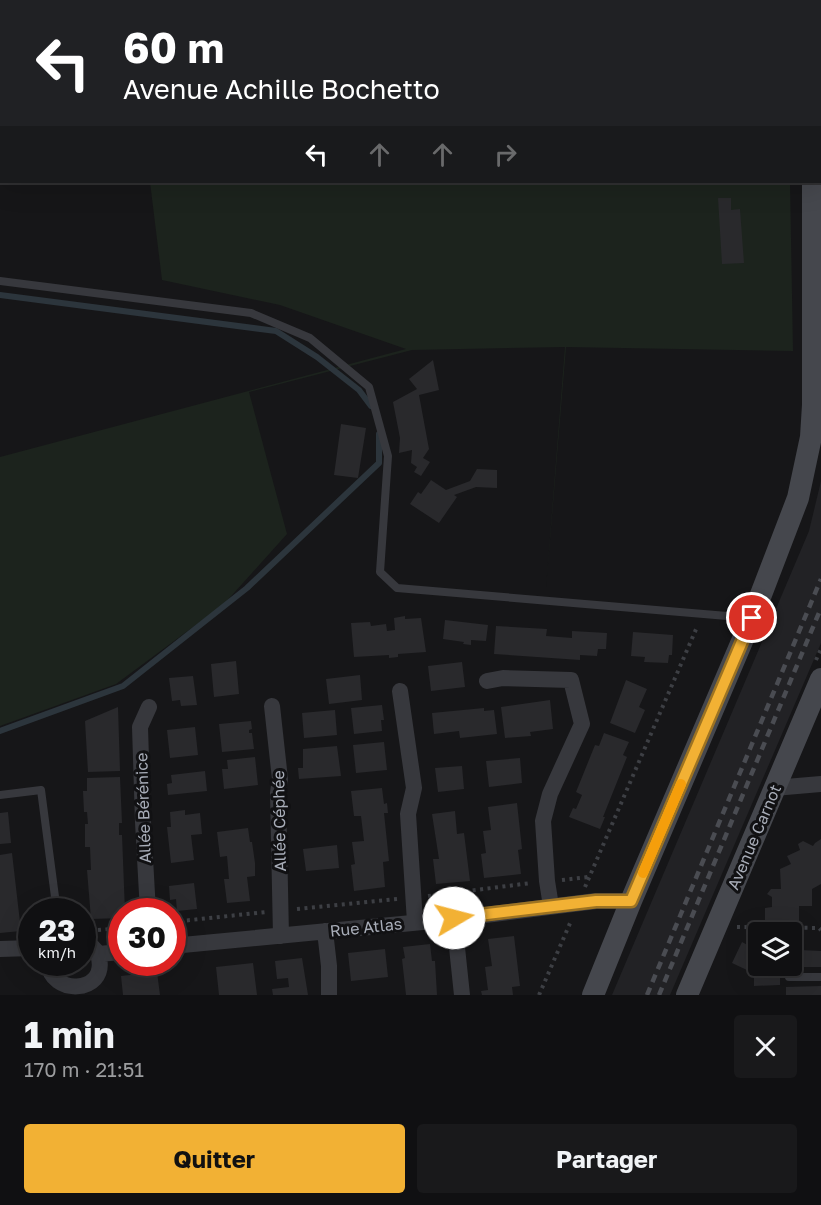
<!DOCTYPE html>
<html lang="fr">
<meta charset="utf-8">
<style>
body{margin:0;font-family:"Golos Text",sans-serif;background:#19191b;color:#f1f3f6;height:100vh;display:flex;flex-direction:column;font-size:22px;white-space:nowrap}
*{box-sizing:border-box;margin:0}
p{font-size:20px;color:#9c9d9f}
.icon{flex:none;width:33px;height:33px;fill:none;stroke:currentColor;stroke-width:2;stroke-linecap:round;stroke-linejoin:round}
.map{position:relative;height:995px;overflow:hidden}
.drawer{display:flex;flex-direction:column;background:#101012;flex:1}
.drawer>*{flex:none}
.guide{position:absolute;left:0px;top:0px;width:822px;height:183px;box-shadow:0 6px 24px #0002,0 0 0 2px #303032;background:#202124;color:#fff;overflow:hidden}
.buttons{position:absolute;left:748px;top:922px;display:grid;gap:12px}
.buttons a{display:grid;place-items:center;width:54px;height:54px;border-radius:6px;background:#101012;box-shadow:0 6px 24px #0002,0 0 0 2px #303032;font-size:30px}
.speed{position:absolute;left:18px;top:898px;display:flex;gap:12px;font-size:30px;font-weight:700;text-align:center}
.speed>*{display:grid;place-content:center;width:78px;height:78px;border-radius:50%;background:#101012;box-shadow:0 6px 24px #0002,0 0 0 2px #303032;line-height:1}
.speed small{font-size:15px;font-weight:400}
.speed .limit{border:9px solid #d22;background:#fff;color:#111}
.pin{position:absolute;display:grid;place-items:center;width:51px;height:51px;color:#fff;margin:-26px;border:3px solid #fff;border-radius:50%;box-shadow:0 2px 6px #0007}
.me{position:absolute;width:66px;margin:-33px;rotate:82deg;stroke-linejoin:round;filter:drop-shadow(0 0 4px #0008)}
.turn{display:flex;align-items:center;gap:21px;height:126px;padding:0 24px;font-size:27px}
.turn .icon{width:78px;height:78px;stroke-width:2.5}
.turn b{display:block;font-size:42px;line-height:51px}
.lanes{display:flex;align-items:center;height:57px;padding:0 24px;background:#0003;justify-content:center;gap:30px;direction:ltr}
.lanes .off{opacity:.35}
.round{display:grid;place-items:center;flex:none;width:63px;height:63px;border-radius:6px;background:#19191b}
.summary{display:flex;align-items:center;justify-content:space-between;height:102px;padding:0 24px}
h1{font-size:36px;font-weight:700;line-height:45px}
.action{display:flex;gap:12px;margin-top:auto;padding:12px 24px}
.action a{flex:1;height:69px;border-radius:6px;background:#f2b134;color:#111;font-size:24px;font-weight:700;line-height:69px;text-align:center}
.action a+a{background:#19191b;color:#f1f3f6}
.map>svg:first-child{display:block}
.built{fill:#222225}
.green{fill:#1c231d}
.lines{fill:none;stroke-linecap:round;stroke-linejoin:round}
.stream{stroke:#2c353c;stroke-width:6}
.building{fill:#29292c}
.path{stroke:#3d3f44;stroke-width:4;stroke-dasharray:3 4.5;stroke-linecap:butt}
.lane{stroke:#37383d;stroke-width:8}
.street{stroke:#37383d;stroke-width:16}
.secondary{stroke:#45474d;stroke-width:22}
.rail{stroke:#4a4c52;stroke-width:4.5;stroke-dasharray:8 6;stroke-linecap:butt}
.route-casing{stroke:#9d7322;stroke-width:15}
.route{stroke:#f2b134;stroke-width:10}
.slow{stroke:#f59e0b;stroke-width:10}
.labels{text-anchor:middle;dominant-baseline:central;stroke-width:6;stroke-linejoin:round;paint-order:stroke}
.street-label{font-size:16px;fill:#a8adb8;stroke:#111113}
</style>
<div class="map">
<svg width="821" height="995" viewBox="0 0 821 995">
<rect width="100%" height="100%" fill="#161618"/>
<path class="built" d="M821,481V643L670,995H612L809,531Z"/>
<path class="green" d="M168,0H740L741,1H164Z
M150,182H790L793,351L566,347L546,588L565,347L412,350L249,392L287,534L224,604L116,684L0,726V457L406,349L280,305L162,280Z"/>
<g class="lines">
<path class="stream" d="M0,295L276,331L317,357L359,390L371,406
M0,731L123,686L247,588L379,463V434"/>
</g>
<path class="building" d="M718,198H731V210L740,209L744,263L722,264Z
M433,360L439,390L419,395L429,449L423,458L430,462L421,476L414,472L417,467L411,463L412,450L399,453L400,438L393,402L417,389L409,379Z
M341,424L366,428L358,478L334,475Z
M477,469L497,470V488L476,487L454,495L457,497L439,523L410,504L418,492L421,494L431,480L446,490L470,481Z
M405,616V619L421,618L426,652L398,654V657L389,658V655L354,657L351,623L370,622L371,626L386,624L387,631L395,630L394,618Z
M445,620L488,625L486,641L471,640V645L463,644L464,642L443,639Z
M496,626L547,629L546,636L572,638V631L607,633L606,649H598L597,656L580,655V660L494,654Z
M633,632L673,635L672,655H669L668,663L644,662L645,657L631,656Z
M236,661L239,694L214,697L211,664Z
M462,662L465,687L431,691L428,666Z
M360,675L362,700L329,704L326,679Z
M193,676L197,705L181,706L180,700L172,701L169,678Z
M626,680L647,689L639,707L645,710L635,733L610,723Z
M550,700L553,729L530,732L531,736L505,738L501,707Z
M382,705L384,720H381L382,731L354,734L351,708Z
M118,707L120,771L88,772L85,721Z
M484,708V711L494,710L497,734L460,738L459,731L434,734L432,713Z
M335,710L337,735L304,738L302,713Z
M251,721L252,729L249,730V733H252L254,749L222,752L219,724Z
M195,727L198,755L170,758L167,730Z
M604,733L629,742L623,755L627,757L603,817H605L600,829L569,817L573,808L576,809L582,795L576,792L595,745L599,746Z
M384,742L387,770L356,773L353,745Z
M337,746L341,776L299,779L298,768H303V749Z
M255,757L258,785L224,789L222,769H228L227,760Z
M520,758L522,783L489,787L486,761Z
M462,766L464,789L438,792L435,768Z
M205,771L207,791L168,795L167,784L172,783L171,775Z
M120,777L122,823H119V835H122L125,912H122V918L91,919L87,870H91L90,847H85V824H88L87,812H84L83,791H87V778Z
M382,788L384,804L387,803L388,813H384L389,861L383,862L385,887L354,891L351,865L355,864L352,842L364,841L361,816H354L351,791Z
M517,803L522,849L518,850L521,874L484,878L481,854L486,853L483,831L491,830L488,807Z
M185,810V815L200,813L202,834L191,835L194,860L171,863L167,827H171L170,812Z
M455,811L457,834L464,833L470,881L436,884L433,859H439L432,814Z
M8,812L11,843L0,844V813Z
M248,828L250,842H252L255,863V876L247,877L250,901L227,903L224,879H229L227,856L220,857L217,832Z
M821,839V884L812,889V906H799V950L821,951V967H792V933H765V908L772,907V897L767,894L771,889H781L780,869L791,864L787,856L800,850L798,844L803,841L813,846L815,843Z
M337,845L339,868L306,871L303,849Z
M12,853L21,931L0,933V855Z
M194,883L197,909L177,911L176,899L170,900L169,886Z
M514,936L520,986L512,987L513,995H482L481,991L488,990L485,967L492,966L488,939Z
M742,942L759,951L749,971L732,963Z
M430,944L432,961H435L437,995H406L402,959L405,958L403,947Z
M385,949L388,977L351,981L348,953Z
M302,958L308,995H273L272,989L289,987L288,978L277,979L275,961Z
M253,963L257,995H219L216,967Z
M759,966H780V985L754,986V977Z
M157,972L160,995H123L121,976Z
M821,986V995H786V987Z"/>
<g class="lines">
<path class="path" d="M816,660L821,649
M562,880L588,877
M585,887L697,627
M428,896L531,883
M297,909L397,899
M172,922L266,912
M737,927L819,928L821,930
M98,930L122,928
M539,995L571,921"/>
<path class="lane" d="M0,281L251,313L310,338L369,387L388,456L380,572L397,588L751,618
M0,795L41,790L57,912
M789,977H821"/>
<path class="street" d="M820,93L821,91
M487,681L503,678L571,680L582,724L550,794L543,821L547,881L551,906
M400,691L414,788L408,814L415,922
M272,706L280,779L278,793L281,936
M774,788L821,784
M148,912L143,822L140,727L149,707
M454,919L462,995
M325,931L329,966V995
M172,946L454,919L596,901H631
M0,949L32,948
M98,954L122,952
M49,963C49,995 107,995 99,958C97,950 90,943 82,942"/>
<path class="secondary" d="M760,0L761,2
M593,995L631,901L752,618L798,498L811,437L813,405V182
M687,995L821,679"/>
<path class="rail" d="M647,995L821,579
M659,995L821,608"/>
</g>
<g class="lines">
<defs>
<path id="route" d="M454,918L596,901H631L752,618"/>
</defs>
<use href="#route" class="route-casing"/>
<use href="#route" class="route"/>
<path class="slow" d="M643,873L681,784"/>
</g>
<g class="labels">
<g class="street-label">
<text transform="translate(143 808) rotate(-92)">Allée Bérénice</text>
<text transform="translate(279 821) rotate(-91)">Allée Céphée</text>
<text transform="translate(754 837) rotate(-67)">Avenue Carnot</text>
<text transform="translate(366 927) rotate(-6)">Rue Atlas</text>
</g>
</g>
</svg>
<div class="buttons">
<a><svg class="icon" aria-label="layers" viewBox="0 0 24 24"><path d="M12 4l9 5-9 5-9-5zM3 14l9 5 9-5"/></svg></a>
</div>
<div class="speed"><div>23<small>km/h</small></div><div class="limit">30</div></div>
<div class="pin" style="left:752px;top:618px;background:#d93025"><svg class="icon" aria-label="arrive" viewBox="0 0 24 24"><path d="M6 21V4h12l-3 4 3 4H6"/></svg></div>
<svg class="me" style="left:454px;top:918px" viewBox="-20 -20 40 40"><circle r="19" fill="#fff"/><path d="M0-13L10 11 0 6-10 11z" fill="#f2b134"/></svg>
<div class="guide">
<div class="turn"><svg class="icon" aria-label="left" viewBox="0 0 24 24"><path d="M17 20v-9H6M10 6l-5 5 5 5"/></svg><div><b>60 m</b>Avenue Achille Bochetto</div></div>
<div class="lanes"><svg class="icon" aria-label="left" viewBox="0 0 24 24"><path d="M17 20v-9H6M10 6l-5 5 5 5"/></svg><svg class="icon off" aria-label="ahead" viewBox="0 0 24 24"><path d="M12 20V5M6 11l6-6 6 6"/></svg><svg class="icon off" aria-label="ahead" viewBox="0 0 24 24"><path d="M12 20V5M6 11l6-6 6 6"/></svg><svg class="icon off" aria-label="right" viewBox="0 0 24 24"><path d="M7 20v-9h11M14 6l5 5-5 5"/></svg></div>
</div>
</div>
<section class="drawer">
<div class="summary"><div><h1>1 min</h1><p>170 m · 21:51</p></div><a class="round"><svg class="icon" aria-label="close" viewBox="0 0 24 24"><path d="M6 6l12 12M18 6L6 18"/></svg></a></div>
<div class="action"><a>Quitter</a><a>Partager</a></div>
</section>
